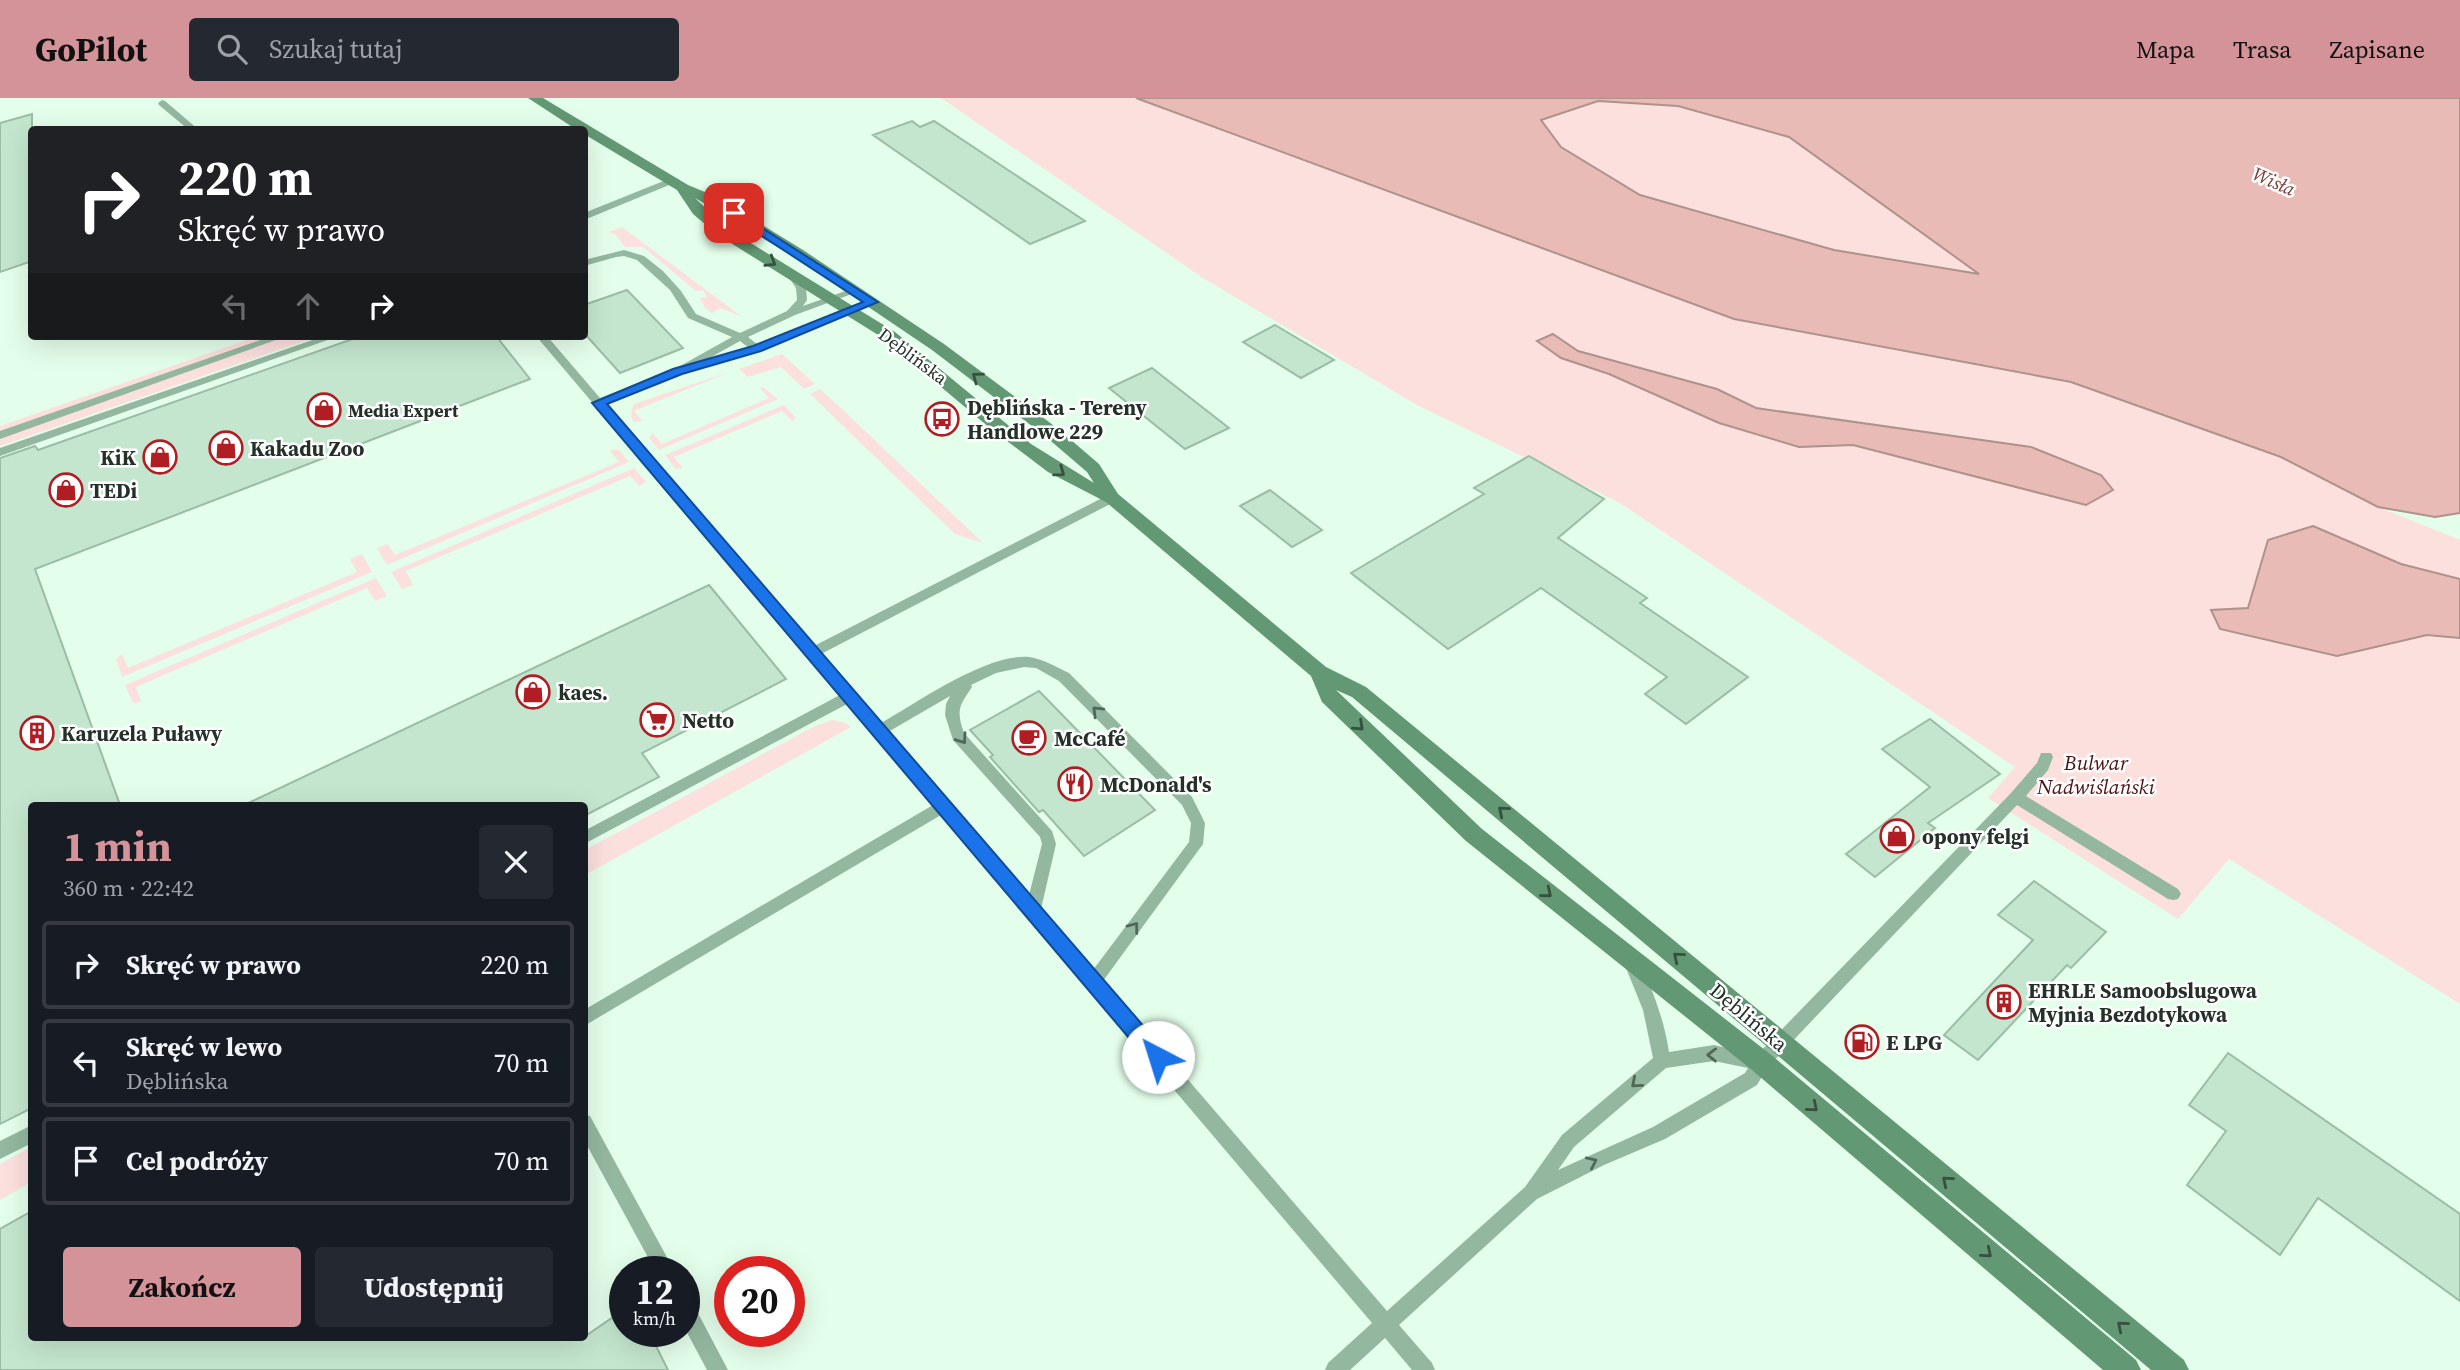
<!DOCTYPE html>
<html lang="pl">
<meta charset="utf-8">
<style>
body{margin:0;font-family:"Source Serif 4",serif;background:#242831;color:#f1f3f6;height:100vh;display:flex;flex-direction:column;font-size:26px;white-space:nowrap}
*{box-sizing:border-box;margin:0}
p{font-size:23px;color:#9ea1a6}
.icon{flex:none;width:38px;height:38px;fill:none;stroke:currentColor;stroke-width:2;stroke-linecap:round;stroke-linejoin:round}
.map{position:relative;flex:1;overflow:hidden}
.sheet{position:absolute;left:28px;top:704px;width:560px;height:539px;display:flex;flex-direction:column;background:#171b24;border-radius:7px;box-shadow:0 7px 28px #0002}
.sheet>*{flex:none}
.hud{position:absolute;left:28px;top:28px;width:560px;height:214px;border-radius:7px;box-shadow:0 7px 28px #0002;background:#202124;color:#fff;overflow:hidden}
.speed{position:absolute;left:609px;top:1158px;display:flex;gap:14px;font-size:35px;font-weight:700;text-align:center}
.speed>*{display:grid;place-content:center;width:91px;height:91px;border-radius:50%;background:#171b24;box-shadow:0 7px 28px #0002;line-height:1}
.speed small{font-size:18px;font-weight:400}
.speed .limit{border:10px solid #d22;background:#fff;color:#111}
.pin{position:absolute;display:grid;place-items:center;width:60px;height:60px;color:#fff;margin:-30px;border-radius:14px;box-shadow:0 4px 10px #0006}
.me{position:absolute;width:77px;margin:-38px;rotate:320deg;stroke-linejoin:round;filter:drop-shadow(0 0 5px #0008)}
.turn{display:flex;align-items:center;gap:24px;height:147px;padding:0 35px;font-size:32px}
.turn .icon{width:91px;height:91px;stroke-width:2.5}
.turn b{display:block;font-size:49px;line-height:60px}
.lanes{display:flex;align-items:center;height:66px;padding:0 35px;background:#0003;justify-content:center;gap:35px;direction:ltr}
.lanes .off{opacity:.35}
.round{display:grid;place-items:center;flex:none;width:74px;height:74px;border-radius:7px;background:#242831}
.headline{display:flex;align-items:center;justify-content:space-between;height:119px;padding:0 35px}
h1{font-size:42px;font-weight:700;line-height:52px;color:#d49398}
.primary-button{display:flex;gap:14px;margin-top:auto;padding:14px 35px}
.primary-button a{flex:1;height:80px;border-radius:7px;background:#d49398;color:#111;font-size:28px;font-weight:700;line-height:80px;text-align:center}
.primary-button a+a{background:#242831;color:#f1f3f6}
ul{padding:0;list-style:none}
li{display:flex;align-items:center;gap:21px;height:88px;margin:0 14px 10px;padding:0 21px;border:4px solid #363941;border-radius:7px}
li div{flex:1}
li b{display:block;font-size:26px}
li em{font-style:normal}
header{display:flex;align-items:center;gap:42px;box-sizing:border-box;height:98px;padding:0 35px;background:#d49398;color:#111}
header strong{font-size:33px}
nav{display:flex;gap:38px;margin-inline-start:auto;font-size:24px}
.search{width:490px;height:63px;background:#242831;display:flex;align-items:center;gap:18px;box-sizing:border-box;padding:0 24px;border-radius:7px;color:#9ea1a6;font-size:26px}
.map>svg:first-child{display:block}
.green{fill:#fbe0dd;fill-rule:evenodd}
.water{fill:#e9bbb6;stroke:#ae928b;stroke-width:2;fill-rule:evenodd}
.building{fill:#c4e6ce;stroke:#9bbca5;stroke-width:2}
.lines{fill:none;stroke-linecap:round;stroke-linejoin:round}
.lane{fill:#94b79f;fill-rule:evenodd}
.secondary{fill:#639874;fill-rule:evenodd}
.oneway{stroke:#37503f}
.oneway2{stroke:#516758}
.route{fill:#1a73e8;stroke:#114b97;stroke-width:2}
.labels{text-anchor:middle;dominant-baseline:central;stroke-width:5;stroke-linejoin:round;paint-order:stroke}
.far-street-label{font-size:18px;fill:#243128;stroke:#fff}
.far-poi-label{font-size:18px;font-weight:bold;fill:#243128;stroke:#fff;text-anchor:start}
.far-water-label{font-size:19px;font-style:italic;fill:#793d39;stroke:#fff}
.poi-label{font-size:21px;font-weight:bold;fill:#243128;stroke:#fff;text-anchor:start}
.park-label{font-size:21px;font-style:italic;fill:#4c1514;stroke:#fff}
.street-label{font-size:21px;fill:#243128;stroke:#fff}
</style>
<header>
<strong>GoPilot</strong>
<div class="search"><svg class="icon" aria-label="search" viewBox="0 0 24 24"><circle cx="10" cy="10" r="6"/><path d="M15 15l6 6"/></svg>Szukaj tutaj</div>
<nav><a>Mapa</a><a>Trasa</a><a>Zapisane</a></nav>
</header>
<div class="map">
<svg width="2460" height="1272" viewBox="0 0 2460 1272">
<rect width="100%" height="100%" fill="#e3feea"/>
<path class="green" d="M941,0H1136L1734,221L2071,284L2281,359L2378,409L2460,442V481L2401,466L2313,428L2268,442L2248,510L2212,512L2337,558L2427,537L2460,540V906L2229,761L2178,821L1988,700L2015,669L1620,405L1552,372L1529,357L1526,360L1417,307L1203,180ZM1553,237L1578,253L1717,291L1756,310L2031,349L2086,406L1853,347L1799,349L1719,325L1609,276L1561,260Z
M1598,3L1678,8L1789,39L1981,177L1834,152L1640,97L1561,49L1540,22Z
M622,129L741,218L720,210L712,215L705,210L700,200L707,199L703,192L696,193L643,149H625L616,137L609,134Z
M258,238H319L0,348V328Z
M782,256L815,286L804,291L781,269L748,279L739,271Z
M729,274L634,313L642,323L634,324C630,318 631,313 634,306Z
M763,289L778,301L659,352L649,340L653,335L662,346L769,300L760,290Z
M820,291L843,312L983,445L955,436L810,296Z
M784,307L796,320L792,323L782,313L674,359L683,370L676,371L665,357Z
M614,351L619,352L629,364L387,467L377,450L388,446L395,457L619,364L610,353Z
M634,370L646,384L640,388L630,378L406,473L413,487L402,491L391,474Z
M362,456L372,474L122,579L116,561L122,556L128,570L357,474L350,461Z
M376,480L387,498L375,503L367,490L136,589L141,604L133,605L125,587Z
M832,622L846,625L851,629L585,777V752L815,628Z
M31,1049V1084L0,1102V1066Z"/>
<path class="water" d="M1136,0H2460V415L2435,419L2378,409L2281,359L2071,284L1734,221ZM1598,3L1678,8L1789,39L1979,176L1834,152L1640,97L1561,49L1541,22Z
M1553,236L1578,253L1717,291L1756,310L2031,349L2101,377L2113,392L2086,407L1853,347L1799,349L1719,325L1609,276L1561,260L1537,243Z
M2313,428L2401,466L2460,481V540L2427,537L2337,558L2220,531L2211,512L2248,510L2268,442Z"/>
<path class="building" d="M32,16V163L0,174V25Z
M912,23L920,29L934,23L1085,123L1030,146L873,37Z
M627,192L683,250L620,275L584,235V207Z
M1275,227L1334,262L1301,280L1243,244Z
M361,238H496L530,281L35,471L120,707H32V1010L0,1026V360L35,348L38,352Z
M1152,270L1229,330L1185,351L1109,290Z
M1529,358L1604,401L1558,440L1647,500L1640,505L1748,579L1686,626L1645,596L1667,579L1541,490L1448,551L1351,475L1484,396L1474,390Z
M1270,392L1322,432L1292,449L1240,408Z
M709,487L786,581L642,655L659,679L584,718V707H244Z
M1039,593L1155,712L1084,758L1043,712L1039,714L990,659L993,657L970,632Z
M1930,621L2000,676L1928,725L1935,730L1875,779L1846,756L1930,689L1882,651Z
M2034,783L2106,834L2071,870L2067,867L1978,962L1944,937L2033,842L1998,817Z
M2228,955L2460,1116V1203L2318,1100L2280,1157L2187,1087L2226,1033L2189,1007Z
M32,1113V1239H584L625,1211V1234H649L668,1272H0V1131Z"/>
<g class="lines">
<path class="lane" d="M162,2L165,3L199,32H189L159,7L158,5Z
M671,80L676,83L674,85L584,122V115Z
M624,152L644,158L663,173L681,193L696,216L740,235L787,213L797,202L796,190L788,178L789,176H797L806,190L807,202L803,208L851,191L860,193L795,217L748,239L758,247L868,202L877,204L761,253L706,269L702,268V265L681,276L606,306L814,548L1108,397H1116V403L821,556L881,625C917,605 987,555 1029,559C1043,561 1056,569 1069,575L1192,699L1205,725L1203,746L1103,883L1387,1213L1525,1089L1562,1037L1653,960L1643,912L1624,865L1626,860L1632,858L1638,860C1652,890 1664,921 1669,954L1714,947L1757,957L2011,695L2037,665L2041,655H2051L2053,659L2048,672L2026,698L2178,791L2181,796L2178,801L2173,802L2168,801L2017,707L1767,970L1757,987L1665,1041L1604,1067L1537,1101L1399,1227L1432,1265L1435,1272H1412L1385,1240L1350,1272H1325L1328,1265L1372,1225L941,717L584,928V912L933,707L847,606L584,746V733L840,597L536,238H547L600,300L673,272L732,239L688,220L670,192L637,162L624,158L616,159L584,168V162ZM740,243L749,250L704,263ZM1024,569L1036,570L1059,583L1182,707L1191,725L1189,744L1093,872L1041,811L1056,746L1052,733L964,635C956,612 959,608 972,589L971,587L996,575ZM950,598L946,606L945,617L953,642L1040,739L1042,746L1029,797L888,634ZM1714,963L1748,970L1745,975L1653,1029L1558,1072L1574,1049L1666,970Z
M272,238H287L0,341V333Z
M324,238H339L0,358V350Z
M584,1016L590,1018L675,1174H656L584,1042Z
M32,1027V1045L0,1061V1043Z
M684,1200L691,1202L728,1272H707L684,1229Z"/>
<path class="secondary" d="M528,0H543L688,87L717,99L803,152L944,246L1057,330L1099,366L1118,396L1326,569L1366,589L2184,1262L2189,1272H2151L1352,599L1336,592L1482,731L1770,956L2136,1262L2141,1272H2103L1752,972L1466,743L1322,604L1311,578L1106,404L1048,374L991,331L883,240L718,137L693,116L677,92L584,36V32H577ZM695,100L793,158L932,252L1045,338L1087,374L1094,385L1031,346L895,234L728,131Z"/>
</g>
<defs><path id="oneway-chevron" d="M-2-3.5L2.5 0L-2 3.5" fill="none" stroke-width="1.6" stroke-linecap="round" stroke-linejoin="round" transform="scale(1.75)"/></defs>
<g class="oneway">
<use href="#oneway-chevron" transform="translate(771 164) rotate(32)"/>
<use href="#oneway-chevron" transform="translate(977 279) rotate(-143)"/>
<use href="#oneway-chevron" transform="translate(1060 374) rotate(36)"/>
<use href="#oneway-chevron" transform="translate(1359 628) rotate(43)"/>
<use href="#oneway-chevron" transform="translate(1503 713) rotate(-140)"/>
<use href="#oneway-chevron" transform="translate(1547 795) rotate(39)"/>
<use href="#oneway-chevron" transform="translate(1678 859) rotate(-140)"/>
<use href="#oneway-chevron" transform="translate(1813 1009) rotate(40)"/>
<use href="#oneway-chevron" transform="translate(1947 1083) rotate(-140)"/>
<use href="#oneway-chevron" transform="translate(1987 1155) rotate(40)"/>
<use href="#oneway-chevron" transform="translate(2122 1228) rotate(-140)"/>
</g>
<g class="oneway2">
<use href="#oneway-chevron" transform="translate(1097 613) rotate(-135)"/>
<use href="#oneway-chevron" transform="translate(962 641) rotate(55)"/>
<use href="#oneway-chevron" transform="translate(1134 829) rotate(-53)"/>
<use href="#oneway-chevron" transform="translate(1712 957) rotate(-179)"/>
<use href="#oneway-chevron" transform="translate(1636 985) rotate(139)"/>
<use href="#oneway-chevron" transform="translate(1592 1064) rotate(-25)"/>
</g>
<path class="route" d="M734,112L878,204L761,253L682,276L607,306L1165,953L1168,959L1165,966L1158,968L1151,966L592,305L673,271L753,248L863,204L730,117L728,115Z"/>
<defs>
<symbol id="shop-ring" viewBox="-11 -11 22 22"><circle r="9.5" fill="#fff" stroke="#b01e24" stroke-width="1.5"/><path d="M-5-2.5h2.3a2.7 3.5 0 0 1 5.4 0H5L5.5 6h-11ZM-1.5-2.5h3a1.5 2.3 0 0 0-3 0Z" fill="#b01e24"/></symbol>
<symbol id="bus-ring" viewBox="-11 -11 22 22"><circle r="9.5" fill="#fff" stroke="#b01e24" stroke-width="1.5"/><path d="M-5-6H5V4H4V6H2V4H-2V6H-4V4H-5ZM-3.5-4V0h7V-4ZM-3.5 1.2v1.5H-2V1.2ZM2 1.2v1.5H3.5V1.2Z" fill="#b01e24"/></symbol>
<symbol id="supermarket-ring" viewBox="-11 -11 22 22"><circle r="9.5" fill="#fff" stroke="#b01e24" stroke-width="1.5"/><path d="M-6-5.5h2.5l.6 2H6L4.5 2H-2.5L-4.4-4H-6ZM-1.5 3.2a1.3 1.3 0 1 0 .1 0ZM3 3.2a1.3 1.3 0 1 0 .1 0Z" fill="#b01e24"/></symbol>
<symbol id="building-ring" viewBox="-11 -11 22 22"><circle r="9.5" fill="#fff" stroke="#b01e24" stroke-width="1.5"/><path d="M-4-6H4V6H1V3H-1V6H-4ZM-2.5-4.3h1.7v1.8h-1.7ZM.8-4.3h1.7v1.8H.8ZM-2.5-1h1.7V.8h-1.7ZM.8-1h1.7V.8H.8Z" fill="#b01e24"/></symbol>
<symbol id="cafe-ring" viewBox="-11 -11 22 22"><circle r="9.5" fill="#fff" stroke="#b01e24" stroke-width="1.5"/><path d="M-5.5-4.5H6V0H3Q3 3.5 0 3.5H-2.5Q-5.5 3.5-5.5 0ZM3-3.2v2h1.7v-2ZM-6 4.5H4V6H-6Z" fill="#b01e24"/></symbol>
<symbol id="restaurant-ring" viewBox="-11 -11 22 22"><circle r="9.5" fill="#fff" stroke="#b01e24" stroke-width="1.5"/><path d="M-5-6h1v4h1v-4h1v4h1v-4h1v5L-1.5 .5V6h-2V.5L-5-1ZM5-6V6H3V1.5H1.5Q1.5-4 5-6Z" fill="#b01e24"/></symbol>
<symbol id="fuel-ring" viewBox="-11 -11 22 22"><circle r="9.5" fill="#fff" stroke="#b01e24" stroke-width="1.5"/><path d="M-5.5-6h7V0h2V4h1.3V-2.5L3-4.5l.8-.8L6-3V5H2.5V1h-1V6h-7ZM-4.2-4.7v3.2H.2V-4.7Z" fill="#b01e24"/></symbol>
</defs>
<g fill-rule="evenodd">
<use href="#shop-ring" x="305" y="293" width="38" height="38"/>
<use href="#bus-ring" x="923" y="302" width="38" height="38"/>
<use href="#shop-ring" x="207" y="331" width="38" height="38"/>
<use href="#shop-ring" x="141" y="340" width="38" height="38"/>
<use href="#shop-ring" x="47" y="373" width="38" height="38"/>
<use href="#shop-ring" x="514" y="575" width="38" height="38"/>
<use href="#supermarket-ring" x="638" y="603" width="38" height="38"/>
<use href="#building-ring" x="18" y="616" width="38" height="38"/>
<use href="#cafe-ring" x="1010" y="621" width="38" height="38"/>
<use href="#restaurant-ring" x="1056" y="667" width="38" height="38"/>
<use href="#shop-ring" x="1878" y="719" width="38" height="38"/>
<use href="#building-ring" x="1985" y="885" width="38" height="38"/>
<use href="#fuel-ring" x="1843" y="925" width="38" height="38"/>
</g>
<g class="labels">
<g class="far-street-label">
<text transform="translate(913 258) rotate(37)">Dęblińska</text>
</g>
<g class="far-poi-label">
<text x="348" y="312">Media Expert</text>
</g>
<g class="far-water-label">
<text transform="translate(2274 83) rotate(24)">Wisła</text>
</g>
<g class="poi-label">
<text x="967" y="309">Dęblińska - Tereny<tspan x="967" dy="24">Handlowe 229</tspan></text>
<text x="250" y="350">Kakadu Zoo</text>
<text x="136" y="359" text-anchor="end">KiK</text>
<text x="90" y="392">TEDi</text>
<text x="558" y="594">kaes.</text>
<text x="682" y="622">Netto</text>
<text x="61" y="635">Karuzela Puławy</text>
<text x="1054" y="640">McCafé</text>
<text x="1100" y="686">McDonald's</text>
<text x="1922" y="738">opony felgi</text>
<text x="2028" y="892">EHRLE Samoobslugowa<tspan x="2028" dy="24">Myjnia Bezdotykowa</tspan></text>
<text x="1886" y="944">E LPG</text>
</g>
<g class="park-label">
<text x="2096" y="664">Bulwar<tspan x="2096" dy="24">Nadwiślański</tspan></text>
</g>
<g class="street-label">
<text transform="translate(1749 919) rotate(40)">Dęblińska</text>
</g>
</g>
</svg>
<div class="speed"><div>12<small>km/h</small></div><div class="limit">20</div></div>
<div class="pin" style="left:734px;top:115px;background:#d93025"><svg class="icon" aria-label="arrive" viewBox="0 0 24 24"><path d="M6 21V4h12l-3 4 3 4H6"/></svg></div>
<svg class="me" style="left:1158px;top:959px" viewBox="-20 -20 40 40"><circle r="19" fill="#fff"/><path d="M0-13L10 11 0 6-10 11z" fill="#1a73e8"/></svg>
<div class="hud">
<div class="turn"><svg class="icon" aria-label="right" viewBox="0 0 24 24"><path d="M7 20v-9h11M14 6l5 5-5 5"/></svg><div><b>220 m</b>Skręć w prawo</div></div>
<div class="lanes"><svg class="icon off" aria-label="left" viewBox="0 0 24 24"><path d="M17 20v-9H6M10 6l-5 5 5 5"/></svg><svg class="icon off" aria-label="ahead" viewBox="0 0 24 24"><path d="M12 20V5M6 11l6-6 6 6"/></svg><svg class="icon" aria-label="right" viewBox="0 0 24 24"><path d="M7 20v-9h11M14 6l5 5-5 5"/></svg></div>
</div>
<section class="sheet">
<div class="headline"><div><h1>1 min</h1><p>360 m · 22:42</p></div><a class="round"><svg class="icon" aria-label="close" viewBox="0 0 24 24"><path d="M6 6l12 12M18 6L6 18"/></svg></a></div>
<ul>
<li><svg class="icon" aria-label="right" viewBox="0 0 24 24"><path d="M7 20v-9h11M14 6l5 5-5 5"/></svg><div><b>Skręć w prawo</b></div><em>220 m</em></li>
<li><svg class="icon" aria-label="left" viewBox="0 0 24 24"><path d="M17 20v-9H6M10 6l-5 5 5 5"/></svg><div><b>Skręć w lewo</b><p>Dęblińska</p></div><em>70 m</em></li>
<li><svg class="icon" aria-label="arrive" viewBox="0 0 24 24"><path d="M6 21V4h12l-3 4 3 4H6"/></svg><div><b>Cel podróży</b></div><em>70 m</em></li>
</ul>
<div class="primary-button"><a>Zakończ</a><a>Udostępnij</a></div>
</section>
</div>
